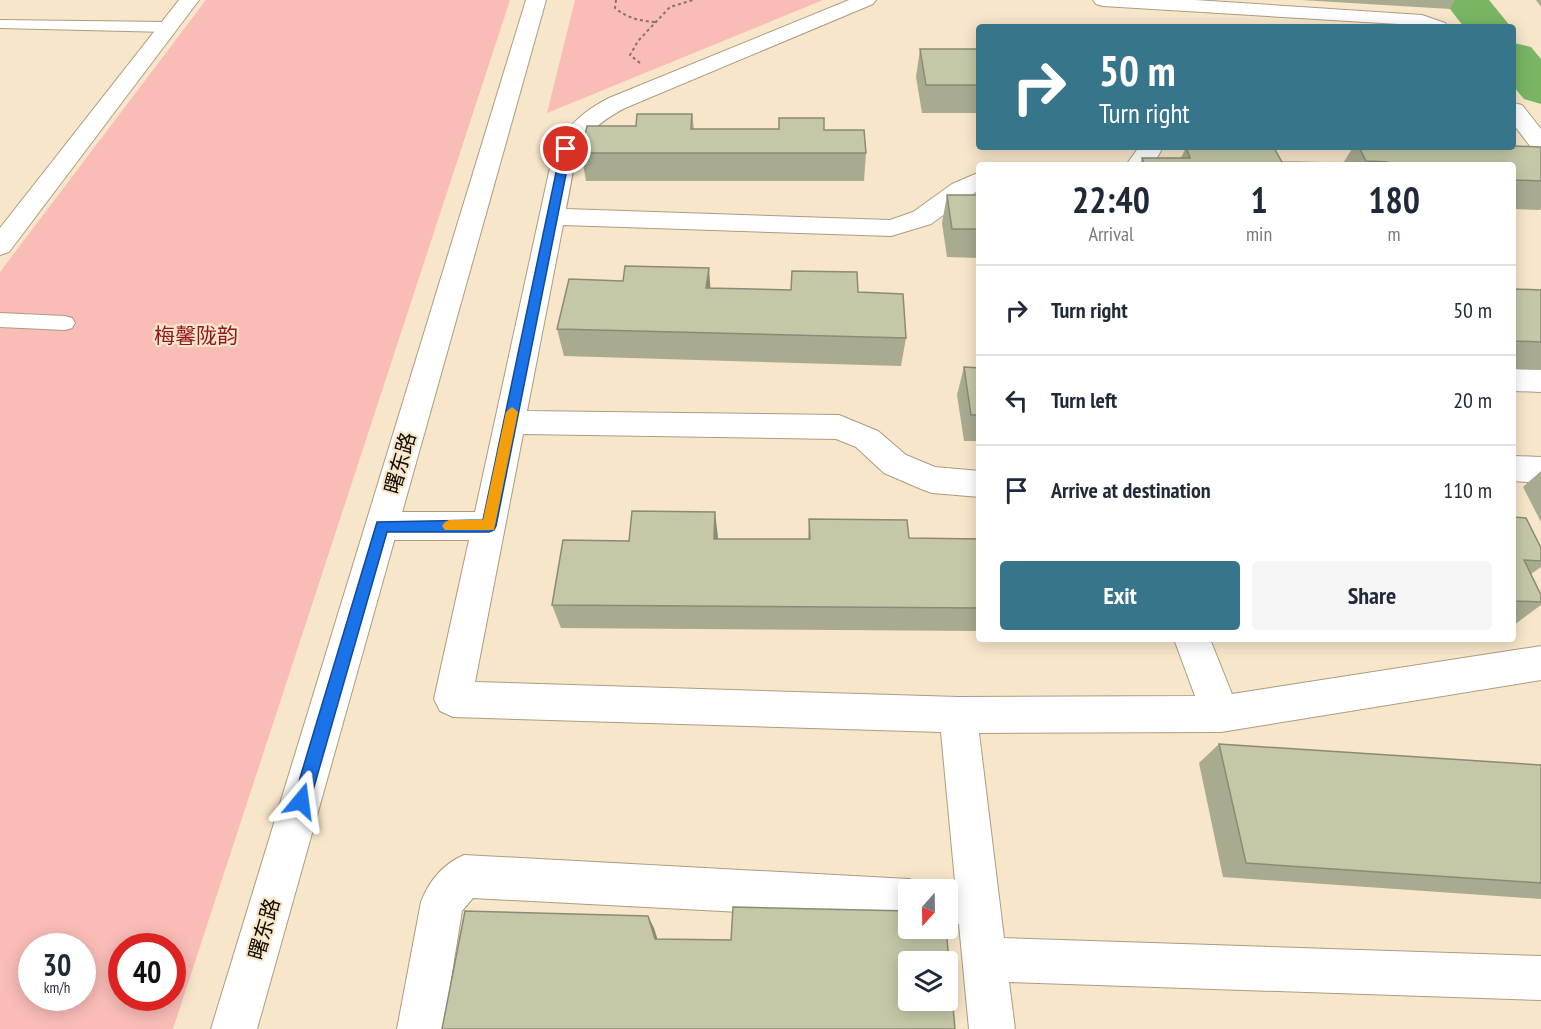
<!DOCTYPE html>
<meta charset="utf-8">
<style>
body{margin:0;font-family:"PT Sans Narrow","Noto Sans SC",sans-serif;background:#f6f6f7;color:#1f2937;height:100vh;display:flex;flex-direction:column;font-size:22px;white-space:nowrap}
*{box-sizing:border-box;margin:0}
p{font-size:20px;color:#747a83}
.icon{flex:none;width:33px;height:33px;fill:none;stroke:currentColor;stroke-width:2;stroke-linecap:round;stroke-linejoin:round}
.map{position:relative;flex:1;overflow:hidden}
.panel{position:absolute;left:976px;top:162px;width:540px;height:480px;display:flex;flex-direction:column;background:#fff;border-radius:6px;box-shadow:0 3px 15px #0003}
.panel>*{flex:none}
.banner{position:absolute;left:976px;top:24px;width:540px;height:126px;border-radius:6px;box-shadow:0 3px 15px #0003;background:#36758a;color:#fff;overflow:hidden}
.needle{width:39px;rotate:200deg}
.controls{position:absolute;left:898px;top:879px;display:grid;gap:12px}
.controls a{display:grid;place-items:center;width:60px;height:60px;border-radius:6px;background:#fff;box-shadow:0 3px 15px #0003;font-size:30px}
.speed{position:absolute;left:18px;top:933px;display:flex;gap:12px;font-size:30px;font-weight:700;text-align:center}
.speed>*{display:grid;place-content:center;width:78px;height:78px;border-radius:50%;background:#fff;box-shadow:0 3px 15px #0003;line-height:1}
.speed small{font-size:15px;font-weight:400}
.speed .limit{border:9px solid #d22;background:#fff;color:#111}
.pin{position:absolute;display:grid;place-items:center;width:51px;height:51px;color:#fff;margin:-26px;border:3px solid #fff;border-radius:50%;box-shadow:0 2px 6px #0007}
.me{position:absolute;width:66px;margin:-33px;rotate:16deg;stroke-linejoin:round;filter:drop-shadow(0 0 4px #0008)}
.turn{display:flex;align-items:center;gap:21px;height:126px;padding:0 24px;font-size:27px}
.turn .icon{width:78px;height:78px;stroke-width:2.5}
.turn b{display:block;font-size:42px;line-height:51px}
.eta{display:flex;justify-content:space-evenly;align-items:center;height:102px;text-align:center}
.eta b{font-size:36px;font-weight:800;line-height:42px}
.primary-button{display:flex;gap:12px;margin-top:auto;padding:12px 24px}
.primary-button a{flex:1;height:69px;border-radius:6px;background:#36758a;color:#fff;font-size:24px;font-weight:800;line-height:69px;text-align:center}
.primary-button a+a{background:#f6f6f7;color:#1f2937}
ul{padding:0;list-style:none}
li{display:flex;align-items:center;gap:18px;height:90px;padding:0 24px;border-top:2px solid #e0e1e3}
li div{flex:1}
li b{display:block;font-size:22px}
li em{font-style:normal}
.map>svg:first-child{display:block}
.green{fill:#fabcb6;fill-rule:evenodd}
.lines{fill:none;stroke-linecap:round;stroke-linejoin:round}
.river{fill:#79b563;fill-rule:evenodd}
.lane-casing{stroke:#ac9c80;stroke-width:2}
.street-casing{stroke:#ac9c80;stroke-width:2}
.secondary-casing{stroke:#ac9c80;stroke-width:2}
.path{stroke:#817663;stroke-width:2;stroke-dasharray:3 3;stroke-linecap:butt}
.lane{fill:#fff;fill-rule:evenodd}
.street{fill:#fff;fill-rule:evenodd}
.secondary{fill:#fff;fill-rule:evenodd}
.wall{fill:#a9ab90}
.shaded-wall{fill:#8a8b75}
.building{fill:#c5c7a7;stroke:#8a8b75;stroke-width:1.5;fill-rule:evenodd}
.route{fill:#1a73e8;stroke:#114b97;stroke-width:1.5}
.slow{fill:#f59e0b}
.labels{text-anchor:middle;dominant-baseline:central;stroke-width:4.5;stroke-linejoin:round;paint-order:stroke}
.park-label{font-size:21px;fill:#93151e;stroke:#f7e6c9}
.street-label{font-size:21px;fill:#140e05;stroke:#f7e6c9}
</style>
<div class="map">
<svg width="1541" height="1029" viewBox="0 0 1541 1029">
<rect width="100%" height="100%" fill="#f7e6c9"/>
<path class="green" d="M206,0H510L173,1029H0V272ZM32,946H82V998H32ZM122,946H172V998H122Z
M575,0H823L547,113Z"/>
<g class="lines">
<path class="river" d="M1443,0H1489L1511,27H1464Z
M1514,43L1531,47L1541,59V104L1524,99L1514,87Z"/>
<defs>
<path id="lane" d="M0,20L168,22L176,27L168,32L0,28Z
M0,313L65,316L72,318L75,323L72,328L65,330L0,327Z"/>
<path id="street" d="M179,0H199L9,252L0,255V228Z
M849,0H876L873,4L625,108C572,136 577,156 566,209L890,220L913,212L952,184L980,172V189L931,224L891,236L563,225L527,411L839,415L878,431L906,455L935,467L980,471V497L932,493L921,489L884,473L856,447L836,439L523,434L475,682L958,697L1195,696L1174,639H1210L1232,694L1541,646V680L1221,732L979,733L1004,938L1541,956V1000L1009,982L1015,1029H969L959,924L948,923V890H932L948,881H955L941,732L453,717L440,711L434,699L469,540H382L370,536L365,526L370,516L382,512H475L554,149C568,125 584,111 609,98Z
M1093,0H1195L1422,15L1445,23L1448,27L1103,6L1096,4Z
M1514,103L1522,105L1541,129V152L1533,150L1514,125Z
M1139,147H1163L1153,165H1126Z
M1514,369L1541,370V392L1514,391Z
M1514,456L1541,457V483L1514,481Z
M464,855L909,879L924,885L926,890H909V921L473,898L462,911L443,1029H397L421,902C429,881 443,864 464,855Z"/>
<path id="secondary" d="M526,0H546L257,1029H211Z"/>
</defs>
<use href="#lane" class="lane-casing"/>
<use href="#street" class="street-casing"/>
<use href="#secondary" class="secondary-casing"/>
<path class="path" d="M616,0L615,8C627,18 640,21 655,22
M640,63L630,55L638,41L670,7L693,0"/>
<use href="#lane" class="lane"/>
<use href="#street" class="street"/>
<use href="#secondary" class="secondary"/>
</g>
<path class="wall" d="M1301,0H1455L1450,9Z
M1536,0H1541V7Z
M920,49H980V113H922L916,77Z
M692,114L694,129L824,130L866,153L864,181H586L581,153L636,126Z
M1186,147L1282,162L1339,165H1140L1142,158H1181Z
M1353,147H1541V208L1540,210L1514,209V165H1342Z
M947,195H980V258L947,257L942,223Z
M710,288L858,292L906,338L901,366L564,356L557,329Z
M1514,289L1541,290V370L1514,369Z
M964,367L980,368V441H964L957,395Z
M1541,471V522L1523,487Z
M1514,517L1541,548V567L1531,574L1541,595V605L1514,625Z
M809,519L909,538L980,539V631L561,628L552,605L717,539H808Z
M1219,744L1541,765V899L1223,877L1199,763Z"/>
<path class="shaded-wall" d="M709,268L711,296L706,288Z
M715,512L718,537L716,563L714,539Z
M648,916L654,928L661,950L655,939Z"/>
<path class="building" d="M920,49H980V85H926Z
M637,114H692L691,129H779V118H824V130H864L866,153H581L587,126H636Z
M1514,146L1541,147V181L1514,180V165H1390L1388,162L1366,161L1359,147Z
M1186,147L1274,148L1282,162L1337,163L1339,165H1145L1142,158H1190Z
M947,195H980V229H952Z
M625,266L709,268L706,288L791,290L792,271L857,272L858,292L903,294L906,338L557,329L569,279L623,281Z
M1514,289L1541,290V342L1514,341Z
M964,367L980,368V415H971Z
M632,511L715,512L714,539H810L809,519L907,520L909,538L980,539V608L552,605L563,540L629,541Z
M1514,517L1526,518L1541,548V561L1524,560L1541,595V602L1514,601Z
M1219,744L1541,765V883L1246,863Z
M733,907L909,911V928H946L955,1029H442L465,911L648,916L655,939L731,940ZM909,962H948V1000H909Z"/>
<path class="route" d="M566,146L571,149L496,526L494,530L489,532H387L310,801L307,806L301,809L295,806L293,801L377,522L483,520L561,149Z"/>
<path class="slow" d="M512,407L518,412L494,530H445L442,526L445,522L449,520H483L506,412Z"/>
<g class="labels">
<g class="park-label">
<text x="196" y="335">梅馨陇韵</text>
</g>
<g class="street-label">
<text transform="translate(400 463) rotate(-74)">曙东路</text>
<text transform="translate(264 929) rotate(-74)">曙东路</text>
</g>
</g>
</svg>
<div class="controls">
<a><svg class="needle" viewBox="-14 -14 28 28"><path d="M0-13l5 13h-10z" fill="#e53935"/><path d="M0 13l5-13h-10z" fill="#747a83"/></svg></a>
<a><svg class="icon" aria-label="layers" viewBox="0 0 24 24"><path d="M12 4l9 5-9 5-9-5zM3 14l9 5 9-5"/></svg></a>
</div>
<div class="speed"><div>30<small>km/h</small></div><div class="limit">40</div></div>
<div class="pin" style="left:566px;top:149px;background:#d93025"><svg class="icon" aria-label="arrive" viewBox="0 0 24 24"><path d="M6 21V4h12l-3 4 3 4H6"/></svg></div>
<svg class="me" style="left:301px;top:801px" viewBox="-20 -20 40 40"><path d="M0-17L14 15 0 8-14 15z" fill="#1a73e8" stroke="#fff" stroke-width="4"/></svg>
<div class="banner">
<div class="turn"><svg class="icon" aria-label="right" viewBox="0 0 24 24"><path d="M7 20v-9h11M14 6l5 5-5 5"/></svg><div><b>50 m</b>Turn right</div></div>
</div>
<section class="panel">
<div class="eta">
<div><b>22:40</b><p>Arrival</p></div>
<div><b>1</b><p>min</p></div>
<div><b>180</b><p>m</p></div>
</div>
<ul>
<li><svg class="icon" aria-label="right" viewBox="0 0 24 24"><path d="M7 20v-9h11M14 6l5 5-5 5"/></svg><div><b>Turn right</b></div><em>50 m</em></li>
<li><svg class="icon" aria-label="left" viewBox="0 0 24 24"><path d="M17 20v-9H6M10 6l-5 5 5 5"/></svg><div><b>Turn left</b></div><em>20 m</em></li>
<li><svg class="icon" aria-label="arrive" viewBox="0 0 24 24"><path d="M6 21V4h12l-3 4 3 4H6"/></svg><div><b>Arrive at destination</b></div><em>110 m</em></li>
</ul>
<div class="primary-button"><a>Exit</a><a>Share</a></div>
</section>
</div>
